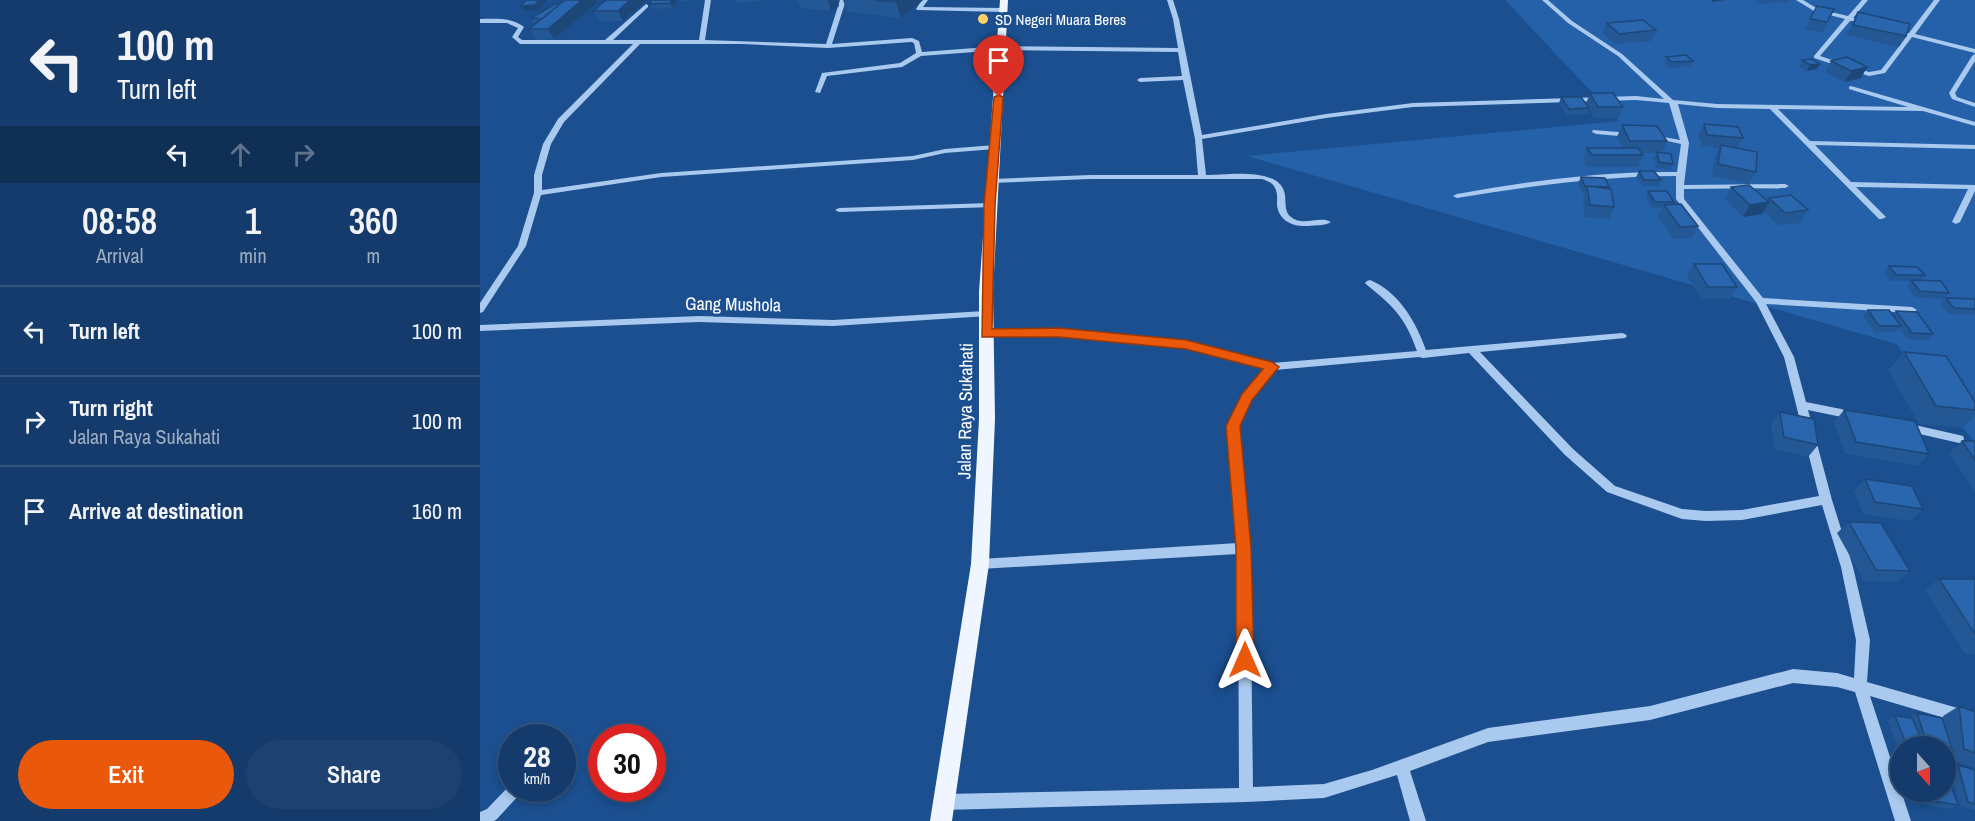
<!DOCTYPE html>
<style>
body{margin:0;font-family:"Archivo Narrow",sans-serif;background:#1d4271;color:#f1f3f6;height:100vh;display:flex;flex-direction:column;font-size:22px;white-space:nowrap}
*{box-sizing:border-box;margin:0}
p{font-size:20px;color:#9dadc1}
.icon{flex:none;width:33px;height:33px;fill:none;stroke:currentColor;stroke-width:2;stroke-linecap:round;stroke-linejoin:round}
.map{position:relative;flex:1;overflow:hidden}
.drawer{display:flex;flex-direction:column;background:#143b6b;width:480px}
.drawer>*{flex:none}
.guide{background:#143b6b;color:#f1f3f6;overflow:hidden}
.needle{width:39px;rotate:159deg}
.controls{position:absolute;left:1410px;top:736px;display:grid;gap:12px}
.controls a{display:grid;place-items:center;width:66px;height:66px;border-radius:50%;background:#143b6b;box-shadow:0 3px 9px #0003,0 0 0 2px #33557e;font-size:30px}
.speed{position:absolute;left:18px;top:724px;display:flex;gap:12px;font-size:30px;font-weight:700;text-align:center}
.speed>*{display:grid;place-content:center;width:78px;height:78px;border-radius:50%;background:#143b6b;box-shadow:0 3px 9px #0003,0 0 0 2px #33557e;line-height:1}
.speed small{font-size:15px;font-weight:400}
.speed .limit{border:9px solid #d22;background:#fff;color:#111}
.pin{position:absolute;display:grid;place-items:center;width:51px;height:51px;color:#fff;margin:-62px -26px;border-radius:50% 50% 50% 0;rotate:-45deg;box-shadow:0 0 6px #0007}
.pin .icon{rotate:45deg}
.me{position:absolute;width:66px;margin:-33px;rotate:0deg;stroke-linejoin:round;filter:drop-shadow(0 0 4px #0008)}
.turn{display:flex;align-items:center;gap:21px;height:126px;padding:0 18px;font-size:27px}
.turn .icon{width:78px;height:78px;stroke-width:2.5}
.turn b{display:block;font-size:42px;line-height:51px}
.lanes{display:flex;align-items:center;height:57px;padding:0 18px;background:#0003;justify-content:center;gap:30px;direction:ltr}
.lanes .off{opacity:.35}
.eta{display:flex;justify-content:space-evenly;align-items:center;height:102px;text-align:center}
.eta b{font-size:36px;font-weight:600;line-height:42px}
.action{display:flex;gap:12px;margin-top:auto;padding:12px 18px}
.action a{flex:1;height:69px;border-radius:36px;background:#ea580c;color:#fff;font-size:24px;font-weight:600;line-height:69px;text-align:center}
.action a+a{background:#1d4271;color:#f1f3f6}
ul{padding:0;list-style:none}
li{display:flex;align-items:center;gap:18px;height:90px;padding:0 18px;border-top:2px solid #33557e}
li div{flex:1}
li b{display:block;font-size:22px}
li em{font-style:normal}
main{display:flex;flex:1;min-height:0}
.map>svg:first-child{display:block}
.green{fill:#2461a8}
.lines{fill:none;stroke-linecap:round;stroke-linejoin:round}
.minor{fill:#a9c9ee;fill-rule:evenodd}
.major{fill:#f0f6ff;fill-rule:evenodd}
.wall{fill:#245895}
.shaded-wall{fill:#1d4779}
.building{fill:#2a66ad;stroke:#1d4779;stroke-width:1.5}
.route{fill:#ea580c;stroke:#983908;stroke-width:1.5}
.poi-dot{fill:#ffd166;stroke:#1b4f8f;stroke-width:2}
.labels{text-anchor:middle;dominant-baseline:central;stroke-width:6;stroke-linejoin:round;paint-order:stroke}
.far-poi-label{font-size:15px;fill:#fff;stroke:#1b4f8f;text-anchor:start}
.street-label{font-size:18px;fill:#fff;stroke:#1b4f8f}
</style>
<main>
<section class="drawer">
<div class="guide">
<div class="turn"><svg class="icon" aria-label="left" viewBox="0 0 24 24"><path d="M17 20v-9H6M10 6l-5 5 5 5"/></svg><div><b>100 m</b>Turn left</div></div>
<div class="lanes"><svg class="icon" aria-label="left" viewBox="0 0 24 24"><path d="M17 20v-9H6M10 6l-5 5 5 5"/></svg><svg class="icon off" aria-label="ahead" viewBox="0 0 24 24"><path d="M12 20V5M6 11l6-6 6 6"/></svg><svg class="icon off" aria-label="right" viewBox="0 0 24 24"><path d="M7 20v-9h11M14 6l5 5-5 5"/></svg></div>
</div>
<div class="eta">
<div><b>08:58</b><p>Arrival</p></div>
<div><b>1</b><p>min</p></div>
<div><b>360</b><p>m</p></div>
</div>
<ul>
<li><svg class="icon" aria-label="left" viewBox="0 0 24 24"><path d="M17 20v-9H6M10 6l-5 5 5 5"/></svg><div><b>Turn left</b></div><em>100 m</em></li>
<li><svg class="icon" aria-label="right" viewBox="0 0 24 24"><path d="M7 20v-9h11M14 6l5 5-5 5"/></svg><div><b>Turn right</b><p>Jalan Raya Sukahati</p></div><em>100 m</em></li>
<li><svg class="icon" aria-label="arrive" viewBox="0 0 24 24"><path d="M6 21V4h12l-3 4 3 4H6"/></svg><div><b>Arrive at destination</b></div><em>160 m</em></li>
</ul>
<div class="action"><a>Exit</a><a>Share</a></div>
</section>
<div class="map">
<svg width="1495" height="821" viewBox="0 0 1495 821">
<rect width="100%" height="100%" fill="#1b4f8f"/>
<path class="green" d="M1025,0H1495V443L1416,344L767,156L1139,121Z"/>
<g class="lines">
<path class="minor" d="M225,0H231L225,40L346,44L360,0H366L352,44L432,38L439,41L442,52L521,46L698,48L693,19L687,0H693L699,19L722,135L846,114L933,103L1156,96L1184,99L1138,56L1088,23L1062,0H1068L1092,21L1142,54L1193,100L1237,104L1428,107L1369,89V87L1371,86L1495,122V126L1443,111L1298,109L1330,141L1495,145V149L1335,145L1371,182L1495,185V191L1480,222L1476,224L1472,222L1488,189L1376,187L1406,217L1402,219H1399L1290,109L1237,108L1198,104L1209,143L1204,185L1305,184L1309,186L1305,188L1204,189V199L1283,298L1432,307L1437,310L1432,313L1286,304L1314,357L1326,402L1376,412L1381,416L1376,420L1328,410L1352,500L1373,567L1390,640L1387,682L1495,713V727L1390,696L1431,821H1415L1375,692L1357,687L1313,683L1170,720L1008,742L930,771L946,821H930L917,775L844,798L766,802L464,810L459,807L456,802L459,797L464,794L759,788L758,554L500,569L496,568L494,564L496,560L500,559L758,543L748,426L763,394L785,369L706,348L580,336L506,337L503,336L501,334L503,332L580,330L706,342L792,363L937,351C925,317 914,307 887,285L885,283L887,281L890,280C919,292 936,322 946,350L1142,333L1145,334L1147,336L1145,338L1000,352L1093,449L1135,486L1202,509L1226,511L1262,510L1339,496L1304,357L1276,302L1196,199V176C1122,176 1050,186 977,198L973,196L977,194C1050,181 1122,171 1197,172L1201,144L1169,137L1173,135L1200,140L1189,103L1156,100L933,107L846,118L722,139L726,175C746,175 796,167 804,191C807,199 803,211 811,217C822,227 840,215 851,222C845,226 836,225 828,226C813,227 799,221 797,205C797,199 798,192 794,186C791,182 787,181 782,179H610L512,183L508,181L512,179L610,175H718L715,139L703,80L660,82L657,80L660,78L702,76L698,52L521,50L441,56L422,67L347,76L340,93L335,92L342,73L420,63L436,53L434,43L431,42L348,48L262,44H160L84,122L71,144L62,175V190L181,173L433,156L465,149L515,145L519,147L515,149L465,153L433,160L181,177L61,195L46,246L3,312L0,313V303L38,246L54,193V175L63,144L78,119L153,44H40L32,37L38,28L27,23H0V19C15,19 32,17 44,27L38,37L42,40H125L166,4L168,5V7L133,40H219ZM989,353L1085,455L1127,492L1202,519L1226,521L1262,520L1342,505L1361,567L1376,640L1374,678L1357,673L1313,669L1170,706L1008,728L892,770L844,784L773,787L770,548L758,426L771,399L795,370L939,357L943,358Z
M442,0H448L443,7L523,8L526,10L523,12L437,10L436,9Z
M1316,0H1323L1338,9L1368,16L1382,0H1388L1373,18L1377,19V21H1370L1340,56L1389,72L1401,70L1427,36L1425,34L1426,33H1429L1454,0H1460L1435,34L1495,49V53L1432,37L1405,73L1389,76L1334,58V56L1365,19L1334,11Z
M1495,54V61L1475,93L1477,97L1495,103V107L1472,99L1469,93L1492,56Z
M1113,130L1151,133L1155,135L1151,137L1116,134L1112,132Z
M510,203L514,205L513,207L359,212L355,210L359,208Z
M505,311L510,314L508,316L353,326L219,322L0,331V325L219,316L353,320Z
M1426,423L1479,435L1483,436L1484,439L1483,442L1479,443L1422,430L1421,427L1422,424Z
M32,783V789H42L40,794L17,819L14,821H0V812L7,809Z"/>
<path class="major" d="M520,0H528L513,292L515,419L509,564L472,821H450L491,564L499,419V292Z"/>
</g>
<path class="wall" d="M167,0L143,21H119L113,11Z
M172,0H198L193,8L172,9L169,4Z
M200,0H221L201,1Z
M256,0H288L257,3Z
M317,0H359L357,1L359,6L351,11L320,8Z
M363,0H443L421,18L367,12Z
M1275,0H1309L1308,2L1280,4Z
M117,3L74,39L56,40L49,29L56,24H54L51,18L80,4Z
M1337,6L1354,9L1342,33L1325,29Z
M1378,12L1426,36L1419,47L1367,35Z
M1127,23L1176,30L1172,41L1135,44L1123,34Z
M1186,57L1213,61L1210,66L1190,68L1184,62Z
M1322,60L1340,64L1337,69L1327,71L1319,66Z
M1351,61L1387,67L1381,78L1365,82L1345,72Z
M1110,93L1143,107L1138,118H1114L1109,109L1107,114L1087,115L1079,103L1081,97L1106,104Z
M1224,124L1263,138L1257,148L1276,172L1269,184L1232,176L1235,156L1239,148L1222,146L1218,136Z
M1142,125L1187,141L1182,153L1193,164L1190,170L1176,168L1174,158L1177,153H1161L1163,155L1158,167H1107L1103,160L1107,148H1143L1137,137Z
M1159,171L1181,180L1178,186H1162L1156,177Z
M1101,177L1129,187V188L1134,207L1129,219L1105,217L1103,198L1105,192H1102L1098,183Z
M1251,187L1287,201L1289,198L1328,210L1320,223L1298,225L1284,211L1282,214L1263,217L1245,199Z
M1168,191L1194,202L1193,205L1218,226L1212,238L1194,239L1178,217L1183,208H1172L1166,197Z
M1214,264L1257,287L1250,299H1221L1207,276Z
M1409,266L1445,275L1441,280L1469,293L1464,299L1435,297L1427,286L1430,281H1411L1404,273Z
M1466,298L1495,309V315L1469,314L1461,304Z
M1388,310L1413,315L1416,311L1453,334L1448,340L1427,339L1419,328L1416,332H1395L1383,316Z
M1424,352L1495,402V416L1482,428L1439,424L1408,370Z
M1364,410L1449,454L1437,466L1365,454L1354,422Z
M1300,412L1338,445L1328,457L1294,449L1291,424Z
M1482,441H1495V491L1469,453Z
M1385,479L1443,509L1430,521L1383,514L1374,491Z
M1369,522L1430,571L1417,582L1384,581L1357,533Z
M1459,579H1495V654H1485L1445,590Z
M1479,706L1495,712V767L1494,768L1467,758V756H1466V747H1418L1408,721L1415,716L1430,718L1437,713L1464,726L1463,716Z
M1478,765L1495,770V810L1480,806L1470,770Z
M1442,792H1466L1478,805L1469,809L1446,805Z"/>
<path class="shaded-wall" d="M59,0H67L58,10L44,11L41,6Z
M102,0H116L117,3L74,39L68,29Z
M150,0H167L143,21L138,11Z
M192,0H198L193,8L190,3Z
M349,0H357L359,6L351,11L348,1Z
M419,0H443L421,18L416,2Z
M1232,0H1246L1231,2Z
M1340,64L1337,69L1327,71L1330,65Z
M1387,67L1381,78L1365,82L1371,71Z
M1289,202L1282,214L1263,217L1270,205Z"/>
<path class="building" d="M46,0H59L55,5L41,6Z
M85,0H102L68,29H49Z
M126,0H150L138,11H113Z
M172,0H192L190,3L169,4Z
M395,0H419L416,2Z
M75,4H80L62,19L51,18Z
M1337,6L1354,9L1347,22L1330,19Z
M1378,12L1430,24L1426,36L1373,25Z
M1163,20L1176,30L1139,34L1127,23Z
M1206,55L1213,61L1192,62L1186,57Z
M1367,57L1387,67L1371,71L1351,61Z
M1332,59L1340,64L1330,65L1322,60Z
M1110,93H1133L1143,107H1118Z
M1081,97H1101L1109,108L1089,109Z
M1224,124L1258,127L1263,138L1227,135Z
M1142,125L1177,126L1187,141H1150Z
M1241,145L1277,152L1276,172L1238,164Z
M1107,148H1158L1163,155H1112Z
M1177,152L1191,154L1193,164L1179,162Z
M1159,171H1174L1181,180H1164Z
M1101,177L1125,178L1129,187L1105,186Z
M1269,185L1289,202L1270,205L1251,187Z
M1107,186L1131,189L1134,207L1110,205Z
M1168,191H1187L1194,202H1175Z
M1311,195L1328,210L1305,213L1289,198Z
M1201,204L1218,226L1200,227L1184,205Z
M1214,264H1242L1257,287H1228Z
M1409,266L1437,267L1445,275H1416Z
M1431,280L1461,281L1469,293L1440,291Z
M1466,298L1495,299V309L1474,308Z
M1388,310H1409L1421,326H1399Z
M1416,311L1437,312L1453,334L1432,333Z
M1424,352L1466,356L1495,402V410L1456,406Z
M1364,410L1435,421L1449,454L1376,442Z
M1300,412L1334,419L1338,445L1304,437Z
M1482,441H1495V460Z
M1385,479L1432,486L1443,509L1395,502Z
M1369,522L1401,523L1430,571L1396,570Z
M1459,579H1495V634Z
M1479,706L1495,712V753L1484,749Z
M1437,713L1462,718L1473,752L1466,751V747H1448Z
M1415,716L1432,718L1444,745L1426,743Z
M1478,765L1495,770V804L1488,802Z
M1466,771L1478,805L1454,801L1451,792H1466Z"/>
<path class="route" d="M519,95L523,97L515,205L512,329L579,328L706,340L792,362L799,367L772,400L760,426L771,548L774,660L771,666L765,669L759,666L756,660V548L746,426L762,394L783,369L706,349L579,337H502L504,205L514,97Z"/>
<circle class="poi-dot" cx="503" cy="19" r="6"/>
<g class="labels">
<g class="far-poi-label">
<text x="515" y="19">SD Negeri Muara Beres</text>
</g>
<g class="street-label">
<text transform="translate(253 304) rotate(1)">Gang Mushola</text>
<text transform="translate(485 411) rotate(-89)">Jalan Raya Sukahati</text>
</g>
</g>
</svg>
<div class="controls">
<a><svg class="needle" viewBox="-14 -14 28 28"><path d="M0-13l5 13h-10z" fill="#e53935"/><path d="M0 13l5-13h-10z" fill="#9dadc1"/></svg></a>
</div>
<div class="speed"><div>28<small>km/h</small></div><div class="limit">30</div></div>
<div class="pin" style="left:519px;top:97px;background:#d93025"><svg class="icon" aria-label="arrive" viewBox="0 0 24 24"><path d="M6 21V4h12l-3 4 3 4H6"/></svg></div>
<svg class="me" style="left:765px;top:660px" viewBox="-20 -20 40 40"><path d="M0-17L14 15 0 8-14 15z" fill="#ea580c" stroke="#fff" stroke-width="4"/></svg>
</div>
</main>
